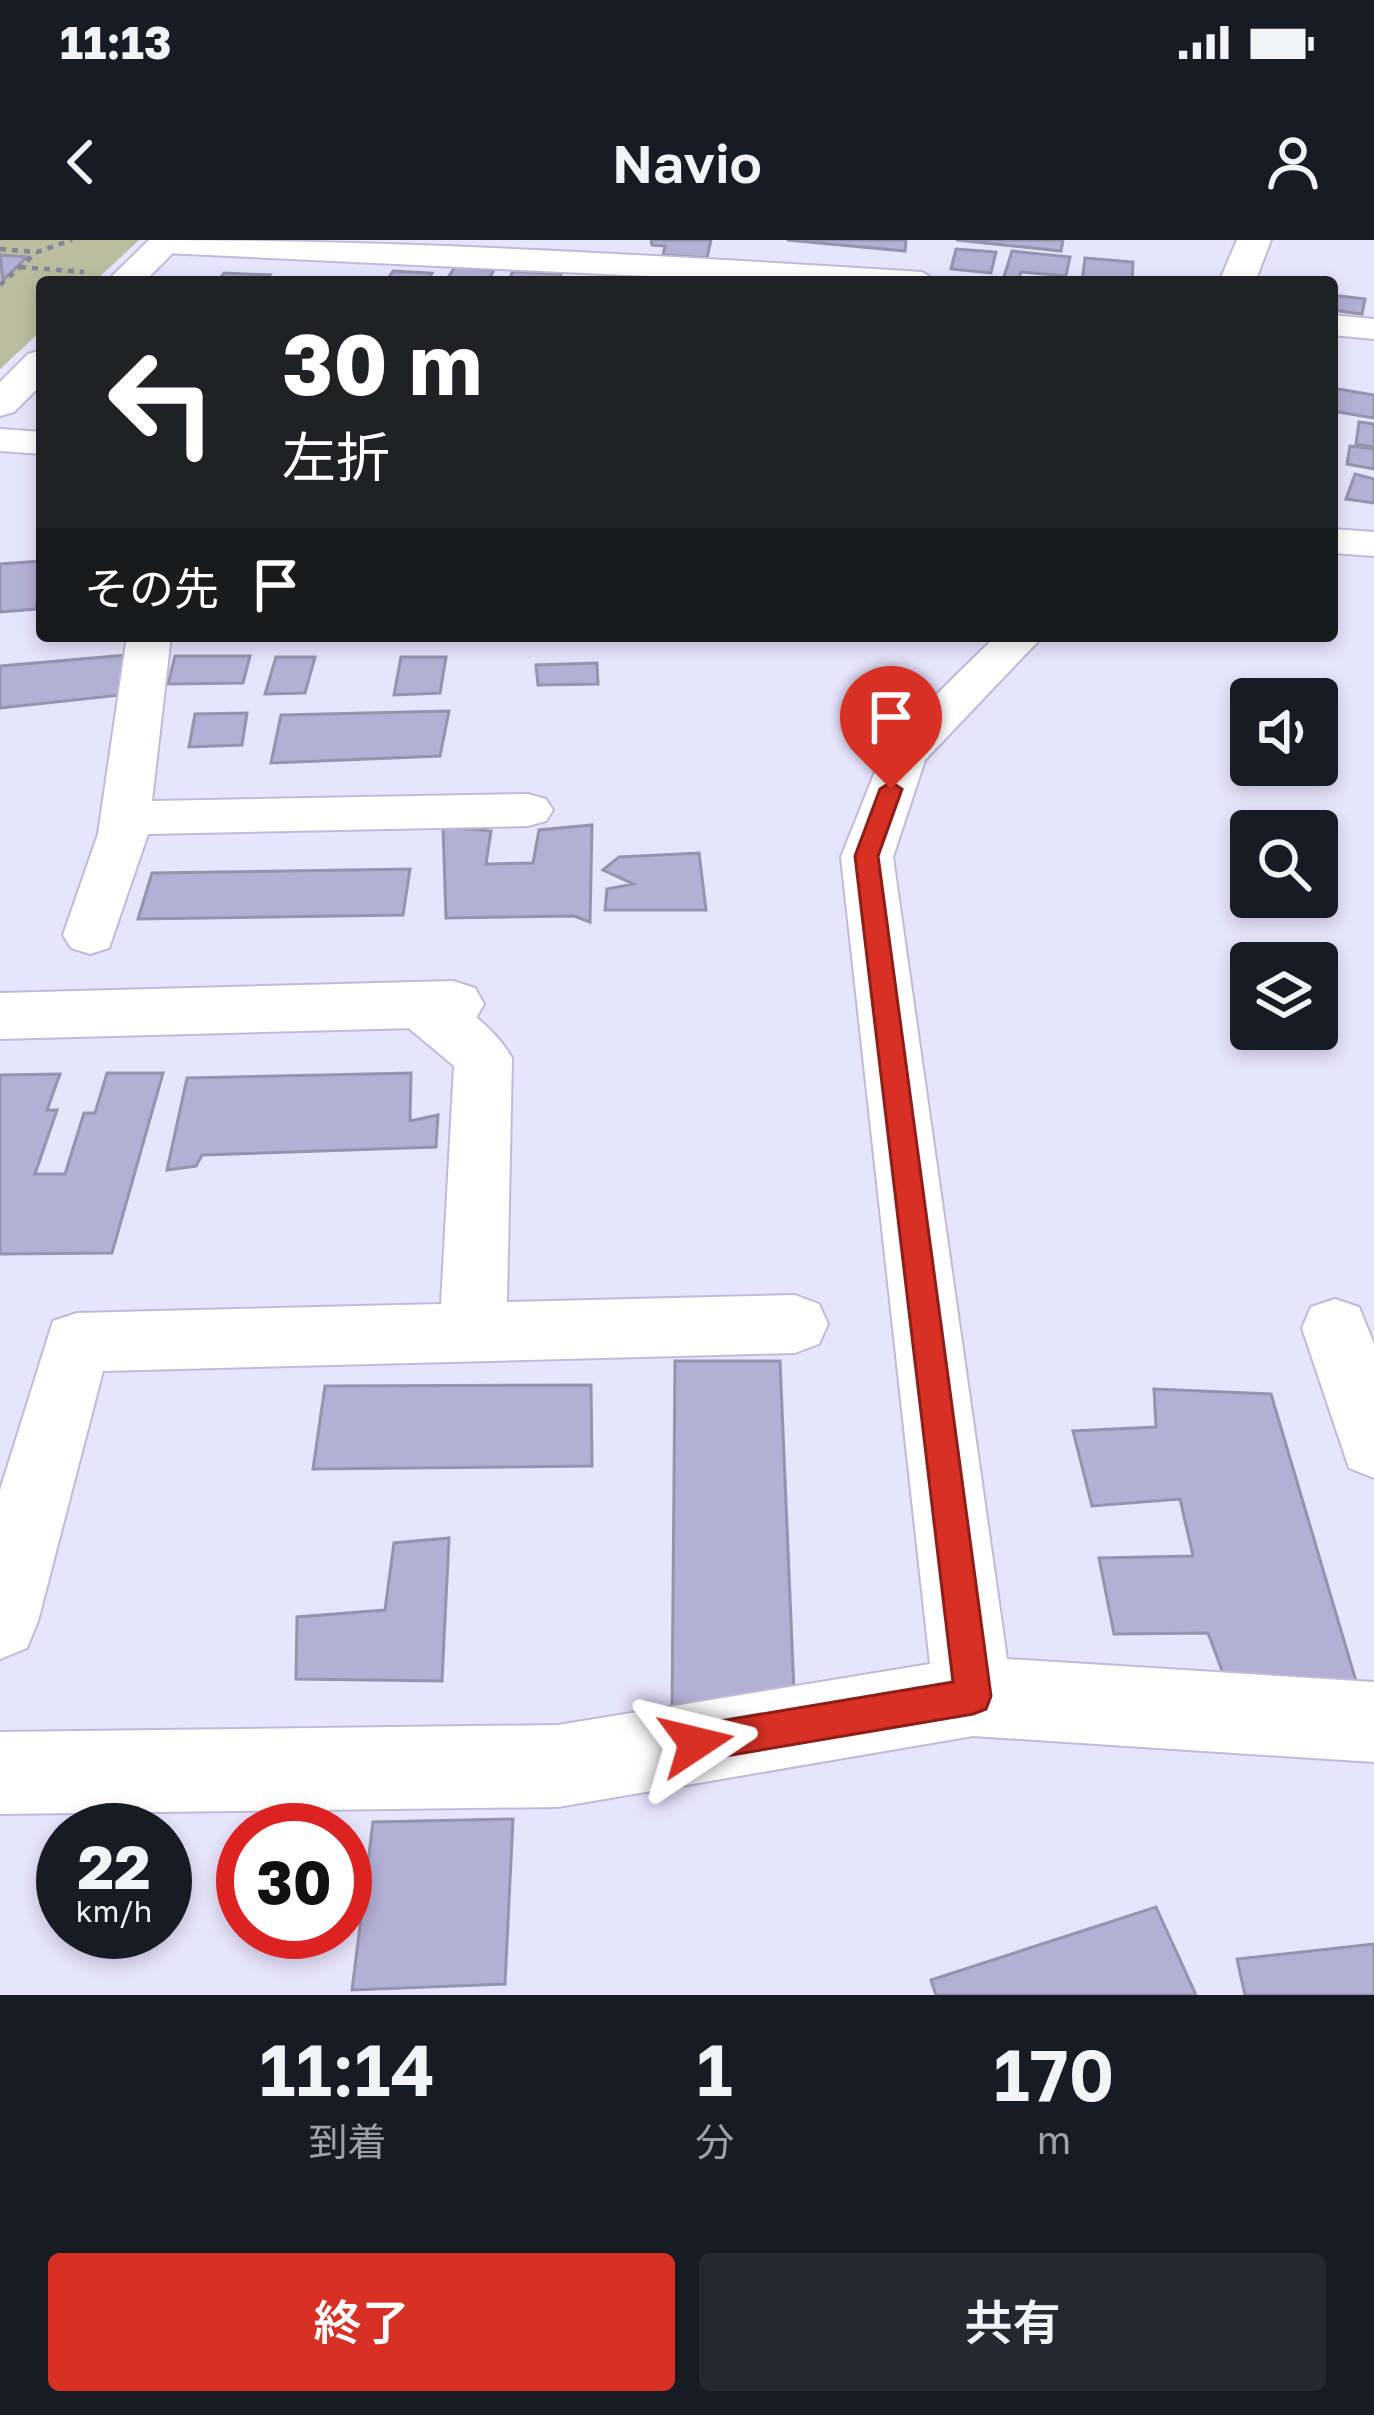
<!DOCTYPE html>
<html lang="ja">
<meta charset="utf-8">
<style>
body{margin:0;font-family:"Golos Text","Noto Sans JP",sans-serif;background:#242831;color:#f1f3f6;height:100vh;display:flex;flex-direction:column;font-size:45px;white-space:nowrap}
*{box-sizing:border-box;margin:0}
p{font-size:39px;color:#9ea1a6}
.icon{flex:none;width:66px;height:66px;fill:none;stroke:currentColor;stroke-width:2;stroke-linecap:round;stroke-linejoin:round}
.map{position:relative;height:1755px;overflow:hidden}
.drawer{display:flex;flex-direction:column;background:#171b24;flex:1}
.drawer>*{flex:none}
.top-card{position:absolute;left:36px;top:36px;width:1302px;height:366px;border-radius:12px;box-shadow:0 6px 18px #0003;background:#202124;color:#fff;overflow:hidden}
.fabs{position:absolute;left:1230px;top:438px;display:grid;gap:24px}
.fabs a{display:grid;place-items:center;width:108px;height:108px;border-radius:12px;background:#171b24;box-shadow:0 6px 18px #0003;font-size:60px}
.speed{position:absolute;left:36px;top:1563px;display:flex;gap:24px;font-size:60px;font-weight:700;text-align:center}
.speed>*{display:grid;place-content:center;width:156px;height:156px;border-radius:50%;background:#171b24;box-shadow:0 6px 18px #0003;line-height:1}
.speed small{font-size:30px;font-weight:400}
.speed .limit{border:18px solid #d22;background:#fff;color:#111}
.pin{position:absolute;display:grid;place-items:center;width:102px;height:102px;color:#fff;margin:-123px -51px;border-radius:50% 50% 50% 0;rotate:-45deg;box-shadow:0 0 12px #0007}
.pin .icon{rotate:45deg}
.me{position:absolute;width:132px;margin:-66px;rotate:80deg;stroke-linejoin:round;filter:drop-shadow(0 0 9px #0008)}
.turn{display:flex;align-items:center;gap:42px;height:252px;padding:0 48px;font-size:54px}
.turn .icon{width:156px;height:156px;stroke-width:2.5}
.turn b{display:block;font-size:84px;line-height:102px}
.then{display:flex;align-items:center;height:114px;padding:0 48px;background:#0003;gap:24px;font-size:45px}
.eta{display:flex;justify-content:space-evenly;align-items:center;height:204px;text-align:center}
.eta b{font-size:72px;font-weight:600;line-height:84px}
.cta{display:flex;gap:24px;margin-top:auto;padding:24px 48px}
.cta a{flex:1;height:138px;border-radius:12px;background:#d93025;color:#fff;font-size:48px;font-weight:600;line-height:138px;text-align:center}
.cta a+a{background:#242831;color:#f1f3f6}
.status{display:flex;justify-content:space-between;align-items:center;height:84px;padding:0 60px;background:#171b24;direction:ltr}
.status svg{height:33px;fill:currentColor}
header{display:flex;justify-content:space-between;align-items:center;height:156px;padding:0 48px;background:#171b24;font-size:54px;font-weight:600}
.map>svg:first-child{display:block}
.green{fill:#babe9e}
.building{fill:#b4afd5;stroke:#9693af;stroke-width:3}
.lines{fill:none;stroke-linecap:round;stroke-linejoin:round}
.minor-casing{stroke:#bfbbd9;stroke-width:4}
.tertiary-casing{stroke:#bfbbd9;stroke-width:4}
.path{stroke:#868496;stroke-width:4.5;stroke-dasharray:6 6;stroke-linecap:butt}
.minor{fill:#fff;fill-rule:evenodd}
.tertiary{fill:#fff;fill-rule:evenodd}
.route{fill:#d93025;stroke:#8d1f18;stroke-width:3}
</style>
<div class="status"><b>11:13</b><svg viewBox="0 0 49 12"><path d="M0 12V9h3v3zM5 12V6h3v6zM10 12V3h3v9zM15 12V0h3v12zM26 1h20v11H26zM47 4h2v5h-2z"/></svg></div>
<header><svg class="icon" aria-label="back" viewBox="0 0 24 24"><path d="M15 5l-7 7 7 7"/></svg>Navio<svg class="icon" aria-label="person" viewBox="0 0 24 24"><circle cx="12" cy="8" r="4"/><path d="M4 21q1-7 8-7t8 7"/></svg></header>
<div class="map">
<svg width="1374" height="1755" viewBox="0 0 1374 1755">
<rect width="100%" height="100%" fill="#e7e4fd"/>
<path class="green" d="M0,0H139L94,42H42V90L0,129Z"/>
<path class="building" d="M651,0H711L707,18L663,15L665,6L652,5Z
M787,0H906L905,11Z
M956,0H1063L1061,11Z
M956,9L996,12L991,33L951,29Z
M1012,11L1070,17L1066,36L1021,32L1018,41L1003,40Z
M0,15L27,17L3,40Z
M1085,18L1133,22L1132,42H1082Z
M455,27L494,30L487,42H445Z
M393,31L432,33L427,42H386Z
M513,31L561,34L557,42H508Z
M224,33L270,35L265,42H217Z
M1332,55L1365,59L1362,74L1332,70Z
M1332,148L1374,155V178L1332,171Z
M1359,182L1374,184V207L1356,204Z
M1350,206L1374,209V229L1347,224Z
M1355,234L1374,239V263L1346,259Z
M42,321L36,369L0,372V324Z
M128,415L121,455L0,468V426Z
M175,416H250L243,443L168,444Z
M276,417H315L305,453L265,454Z
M401,417H446L440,453L394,455Z
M597,423L598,444L538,445L536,425Z
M449,471L440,516L271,523L281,475Z
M247,473L242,505L189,507L195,474Z
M592,585L590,682L574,676L446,678L443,587L491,591L486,624L533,623L539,590Z
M699,613L706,670H605L607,649L633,644L603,630L619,617Z
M410,629L403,675L138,679L152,633Z
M107,833H163L112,1013L0,1014V835L60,834L47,870H57L35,934H65L84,873H95Z
M411,833L410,881L438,875L436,907L202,915L196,926L167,930L187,838Z
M675,1121H780L795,1475L672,1476Z
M591,1145L592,1226L313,1229L325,1146Z
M1154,1149L1271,1154L1356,1441L1227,1444L1208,1393L1114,1394L1099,1318L1193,1316L1180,1259L1092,1266L1073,1191L1156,1187Z
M449,1298L442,1441L296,1439L297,1377L385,1370L394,1303Z
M513,1579L505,1744L352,1750L373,1582Z
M1156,1667L1196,1755H936L931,1740Z
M1374,1704V1755H1245L1237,1719Z"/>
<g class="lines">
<defs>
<path id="minor" d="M152,0C409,0 666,16 922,32L938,42H772L165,13L154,11Z
M1332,75L1374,79V99L1332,95Z
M0,189L42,192V214L0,211Z
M1332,289L1374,292V316L1332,313Z
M127,396H171L152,561L528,554L546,559L553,570L546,581L528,586L148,594L109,708L90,714L71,708L63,695L98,594Z
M996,396H1043L925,520L893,617L1007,1419L1374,1442V1522L973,1496L558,1567L0,1574V1492L558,1485L930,1424L841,617L886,504Z
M419,744C452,755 495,787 512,818L507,1062L795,1055L819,1064L828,1084L819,1104L795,1113L103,1131L38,1381L27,1408L0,1419V1250L53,1081L77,1073L441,1064L454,826L399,780L391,765L399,750Z
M1335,1059L1359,1067L1374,1104V1238L1349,1228L1302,1088L1311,1067Z"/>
<path id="tertiary" d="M149,0H186L144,42H106Z
M1237,0H1271L1255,42H1219Z
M42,110V144L14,172L0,176V142L28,114Z
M453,741L475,748L484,764L475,780L453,787L0,799V753Z"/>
</defs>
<use href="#minor" class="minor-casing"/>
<use href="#tertiary" class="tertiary-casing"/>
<path class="path" d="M0,9L37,12L72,0
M20,27L84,32
M0,45L36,13"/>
<use href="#minor" class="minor"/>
<use href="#tertiary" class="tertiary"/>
</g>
<path class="route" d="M891,542L902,549L878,616L991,1456L986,1469L973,1474L696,1521L683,1516L678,1503L683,1490L696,1485L953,1442L855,616L880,549Z"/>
</svg>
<div class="fabs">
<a><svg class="icon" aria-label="sound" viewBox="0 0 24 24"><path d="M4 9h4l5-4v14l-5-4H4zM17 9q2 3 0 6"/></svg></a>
<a><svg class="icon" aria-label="search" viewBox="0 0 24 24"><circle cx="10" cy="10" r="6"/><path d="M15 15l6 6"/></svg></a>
<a><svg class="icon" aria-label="layers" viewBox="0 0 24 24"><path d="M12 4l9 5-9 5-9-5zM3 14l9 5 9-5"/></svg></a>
</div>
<div class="speed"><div>22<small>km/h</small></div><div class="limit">30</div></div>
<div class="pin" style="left:891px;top:549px;background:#d93025"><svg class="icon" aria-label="arrive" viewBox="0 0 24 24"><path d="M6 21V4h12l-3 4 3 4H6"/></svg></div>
<svg class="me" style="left:696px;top:1503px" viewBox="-20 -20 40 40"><path d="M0-17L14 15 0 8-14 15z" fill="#d93025" stroke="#fff" stroke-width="4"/></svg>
<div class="top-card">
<div class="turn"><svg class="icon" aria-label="left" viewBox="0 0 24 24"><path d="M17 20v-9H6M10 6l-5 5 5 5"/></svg><div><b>30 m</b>左折</div></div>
<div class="then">その先<svg class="icon" aria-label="arrive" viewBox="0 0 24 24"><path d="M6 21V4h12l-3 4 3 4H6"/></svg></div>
</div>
</div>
<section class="drawer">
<div class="eta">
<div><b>11:14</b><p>到着</p></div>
<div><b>1</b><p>分</p></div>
<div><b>170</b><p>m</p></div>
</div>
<div class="cta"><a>終了</a><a>共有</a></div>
</section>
